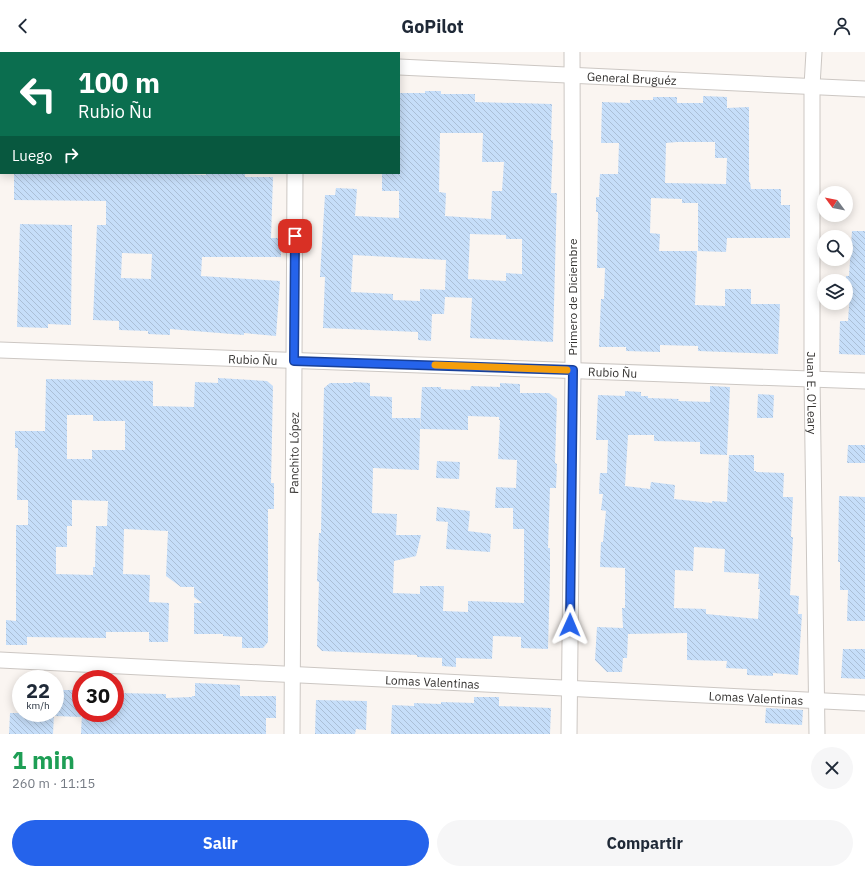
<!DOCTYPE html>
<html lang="es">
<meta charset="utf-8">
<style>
body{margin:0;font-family:"IBM Plex Sans",sans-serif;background:#f6f6f7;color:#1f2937;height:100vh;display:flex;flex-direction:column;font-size:15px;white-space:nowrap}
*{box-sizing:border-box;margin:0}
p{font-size:13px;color:#747a83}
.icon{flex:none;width:22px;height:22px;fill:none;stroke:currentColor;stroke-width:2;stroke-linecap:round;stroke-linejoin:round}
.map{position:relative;height:682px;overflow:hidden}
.drawer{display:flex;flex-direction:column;background:#fff;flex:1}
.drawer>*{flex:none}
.guide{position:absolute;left:0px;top:0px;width:400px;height:122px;box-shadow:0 2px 10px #0003;background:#0b6e4f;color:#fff;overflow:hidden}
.needle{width:26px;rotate:302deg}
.buttons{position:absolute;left:817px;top:134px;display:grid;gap:8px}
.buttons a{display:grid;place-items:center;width:36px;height:36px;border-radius:50%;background:#fff;box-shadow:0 2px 10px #0003;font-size:20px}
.speed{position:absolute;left:12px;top:618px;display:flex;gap:8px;font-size:20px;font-weight:700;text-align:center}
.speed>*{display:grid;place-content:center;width:52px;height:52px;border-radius:50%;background:#fff;box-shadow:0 2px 10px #0003;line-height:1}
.speed small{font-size:10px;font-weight:400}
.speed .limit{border:6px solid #d22;background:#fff;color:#111}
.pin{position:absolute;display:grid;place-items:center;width:34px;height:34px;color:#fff;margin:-17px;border-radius:8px;box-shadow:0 2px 6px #0006}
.me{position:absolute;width:44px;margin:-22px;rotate:1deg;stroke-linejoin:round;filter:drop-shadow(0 0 3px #0008)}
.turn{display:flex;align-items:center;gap:14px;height:84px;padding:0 12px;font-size:18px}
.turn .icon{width:52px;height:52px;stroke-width:2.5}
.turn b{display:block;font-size:28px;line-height:34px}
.then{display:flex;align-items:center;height:38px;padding:0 12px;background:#0003;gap:8px;font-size:15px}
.round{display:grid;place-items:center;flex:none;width:42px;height:42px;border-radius:21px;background:#f6f6f7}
.headline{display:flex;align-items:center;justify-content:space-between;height:68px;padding:0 12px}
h1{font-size:24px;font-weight:700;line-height:30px;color:#1e9e55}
.action{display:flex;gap:8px;margin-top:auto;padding:8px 12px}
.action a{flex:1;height:46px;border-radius:24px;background:#2563eb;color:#fff;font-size:16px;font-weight:700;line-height:46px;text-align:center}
.action a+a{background:#f6f6f7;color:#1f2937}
header{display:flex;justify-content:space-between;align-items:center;height:52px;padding:0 12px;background:#fff;font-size:18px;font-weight:700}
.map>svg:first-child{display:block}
.building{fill:url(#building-back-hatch);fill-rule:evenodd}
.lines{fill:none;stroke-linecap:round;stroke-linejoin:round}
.minor-casing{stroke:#ccc7c3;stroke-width:17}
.minor{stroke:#fff;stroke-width:15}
.route-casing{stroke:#184099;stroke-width:10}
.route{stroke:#2563eb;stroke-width:7}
.slow{stroke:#f59e0b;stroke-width:7}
.labels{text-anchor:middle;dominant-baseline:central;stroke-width:3;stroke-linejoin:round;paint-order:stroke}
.street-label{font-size:12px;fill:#343230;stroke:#fff}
</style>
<header><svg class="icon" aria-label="back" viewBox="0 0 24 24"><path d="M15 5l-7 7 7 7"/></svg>GoPilot<svg class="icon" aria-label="person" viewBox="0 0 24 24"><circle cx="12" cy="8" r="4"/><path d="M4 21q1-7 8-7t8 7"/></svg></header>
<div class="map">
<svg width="865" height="682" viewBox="0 0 865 682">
<defs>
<pattern id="building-back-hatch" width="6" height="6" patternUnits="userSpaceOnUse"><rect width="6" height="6" fill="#c6def9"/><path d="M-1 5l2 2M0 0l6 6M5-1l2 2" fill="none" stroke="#abbfd6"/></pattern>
</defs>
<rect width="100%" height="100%" fill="#faf5f1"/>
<path class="building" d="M425,39H441V42H475V50L552,52L551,88H553L551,141H557L553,290L470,286L472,246L445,245L444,262H432L431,289L418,288V280L323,276L325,225H320L325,143H335L336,136L357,137L355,164L399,166V139H382V121H399V41H425ZM440,81H483L482,110H504L502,139H492L491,167L445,164L446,141L439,140ZM470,182L506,183V187H522V222L506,221V229L468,227ZM353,203L446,208L445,238L420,237V249L393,248V242L351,240Z
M703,44L727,45V56L749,55V130H750L751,137H781V153H790V186H727L726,200L698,199V151H682V147L651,146L650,181L660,182L659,199H697L695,253L725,254V237H751V252H780L778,302L698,299V294L660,293V300L626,299V295H599L601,247H604L605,216H597L598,160H596V145H599L600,122H618L619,91H601L602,50L630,51V48H653V45H677V51H703ZM677,90H715V106H727L726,132L665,131L666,91Z
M14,121H152L206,123V121H245V125H273L271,186H281V205H202L201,224L280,229L276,284L244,281V283L170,277V283L148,282V279L119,278V269L93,268L97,173H106V149L14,148ZM122,201L152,202L151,227L121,226Z
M20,172L72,173L71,273L48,272V276L17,275Z
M852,179H865V303L839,302L840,269H848L850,240H846V224H849Z
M218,326L267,329L273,334L271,431H274V457H268V590L263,596H242V585L223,584V582H194V551H202L194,545V535H181L166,524L168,479L124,477L123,522L150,523L149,550L169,551L168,590H149V580H106V586L27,585V593H6V568L16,569V473H28V448H17L18,396H15V379H45L46,327L153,329V354L194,355L195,330L218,331ZM67,363H93V369H125V398H92V407H67ZM72,448L108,449L107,474H96L95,515H93V523L56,522V495H67V474H72Z
M353,330L370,331V344L392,345V366H420V377L422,335H441V337L470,338L471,334L500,335V331L520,332V341H549L557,347L555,411L557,412L556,436H550L548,496H550V522L548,597L521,596V585L493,584L492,607L456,606V615L442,614V606L417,605V603L322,599L317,594L319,530L317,529L319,481H321L324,336L330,331H353ZM468,364L499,365V368H500L498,407L517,408L516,436L496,435L495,456H513V477H524V551L468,549V560L443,559L444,534H420V542L393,541L394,509L416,504L421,483H396L397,462L372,461L373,416L419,418L420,377L468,378Z
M710,334L730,335L727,403L700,402V390L654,389V383H628L625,434L650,437L651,430L675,433L674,447L712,451V449L727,450L729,403H754V419H756V420L784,421L783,445H793L791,485H793L790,543L799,544L798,562H802L798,623L773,621V624L747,623V617L726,616L727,609L687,608V581L628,582L627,606H623L622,620H607L595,608L597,575L623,576L622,556H625V516L600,515L601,490H603L606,459L601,458L603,442H599L600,421H607L608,388H596L598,343L625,344V339L641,340V344H648V346L679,347L678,349L710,350ZM694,495L725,497L724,520L759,522L758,537H760L758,567L706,562V557L674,556L675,518L693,519Z
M758,342L774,343L773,366H757Z
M848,393H865V411H847Z
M437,409L460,410L459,427L436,426Z
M839,444L865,445V569H847L848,538H840V510H838Z
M437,455L470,459L468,479L491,482L490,500L446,497L448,470L436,469Z
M843,597H865V627L841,626Z
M195,631L240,633V644H276V666H266V682H81L82,661H115V652H117L118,641L166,642V646L192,645V644H195Z
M55,638H81V665L55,664Z
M474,645H499V654L551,656L550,682H391L392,653L414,654V651L441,652V650L474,651Z
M316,648L367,649L366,678L356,677L355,682H315Z
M766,656L803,658L802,673L765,671Z
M10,661H54L53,682H9Z"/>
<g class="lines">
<defs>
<g id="minor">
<path d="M10,0L37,1"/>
<path id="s1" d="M814,0L812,34V326L817,682"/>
<path d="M296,1V0"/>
<path id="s2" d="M399,15L865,37"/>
<path id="s3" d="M0,298L865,329"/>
<path id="s4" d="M0,608L865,651"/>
<path id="s5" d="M292,682L295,121"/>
<path d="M569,682L573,318L572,0"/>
</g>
</defs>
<use href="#minor" class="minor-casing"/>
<use href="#minor" class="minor"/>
</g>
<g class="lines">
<defs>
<path id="route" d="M295,184L294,309L573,318L570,573"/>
</defs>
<use href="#route" class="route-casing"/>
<use href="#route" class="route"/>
<path class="slow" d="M435,313L567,318"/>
</g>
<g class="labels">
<g class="street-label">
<text stroke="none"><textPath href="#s2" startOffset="233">General Bruguéz</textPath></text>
<text transform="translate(572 245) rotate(-90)">Primero de Diciembre</text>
<text stroke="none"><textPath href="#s3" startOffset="253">Rubio Ñu</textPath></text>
<text stroke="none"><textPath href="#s3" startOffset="613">Rubio Ñu</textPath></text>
<text stroke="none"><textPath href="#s1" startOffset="341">Juan E. O'Leary</textPath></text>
<text stroke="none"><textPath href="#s5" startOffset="281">Panchito López</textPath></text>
<text stroke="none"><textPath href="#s4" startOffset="433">Lomas Valentinas</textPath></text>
<text stroke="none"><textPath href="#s4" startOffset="757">Lomas Valentinas</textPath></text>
</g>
</g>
</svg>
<div class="buttons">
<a><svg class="needle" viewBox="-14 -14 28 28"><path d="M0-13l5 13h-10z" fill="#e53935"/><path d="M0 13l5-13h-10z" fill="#747a83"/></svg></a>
<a><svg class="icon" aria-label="search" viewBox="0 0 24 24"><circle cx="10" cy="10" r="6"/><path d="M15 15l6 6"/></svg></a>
<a><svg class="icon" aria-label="layers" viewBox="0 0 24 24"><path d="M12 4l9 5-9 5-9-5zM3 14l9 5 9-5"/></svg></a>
</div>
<div class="speed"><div>22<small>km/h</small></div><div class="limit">30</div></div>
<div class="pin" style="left:295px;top:184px;background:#d93025"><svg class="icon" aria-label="arrive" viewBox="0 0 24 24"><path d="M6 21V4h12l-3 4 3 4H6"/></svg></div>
<svg class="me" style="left:570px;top:573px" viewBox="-20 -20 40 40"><path d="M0-17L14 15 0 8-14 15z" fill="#2563eb" stroke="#fff" stroke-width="4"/></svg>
<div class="guide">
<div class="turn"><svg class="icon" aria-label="left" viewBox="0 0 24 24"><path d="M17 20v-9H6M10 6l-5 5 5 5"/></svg><div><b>100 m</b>Rubio Ñu</div></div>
<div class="then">Luego<svg class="icon" aria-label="right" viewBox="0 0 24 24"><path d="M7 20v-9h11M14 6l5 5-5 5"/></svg></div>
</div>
</div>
<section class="drawer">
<div class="headline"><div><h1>1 min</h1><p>260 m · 11:15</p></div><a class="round"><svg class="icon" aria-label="close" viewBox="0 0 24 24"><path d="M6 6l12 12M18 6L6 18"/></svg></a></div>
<div class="action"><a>Salir</a><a>Compartir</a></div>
</section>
